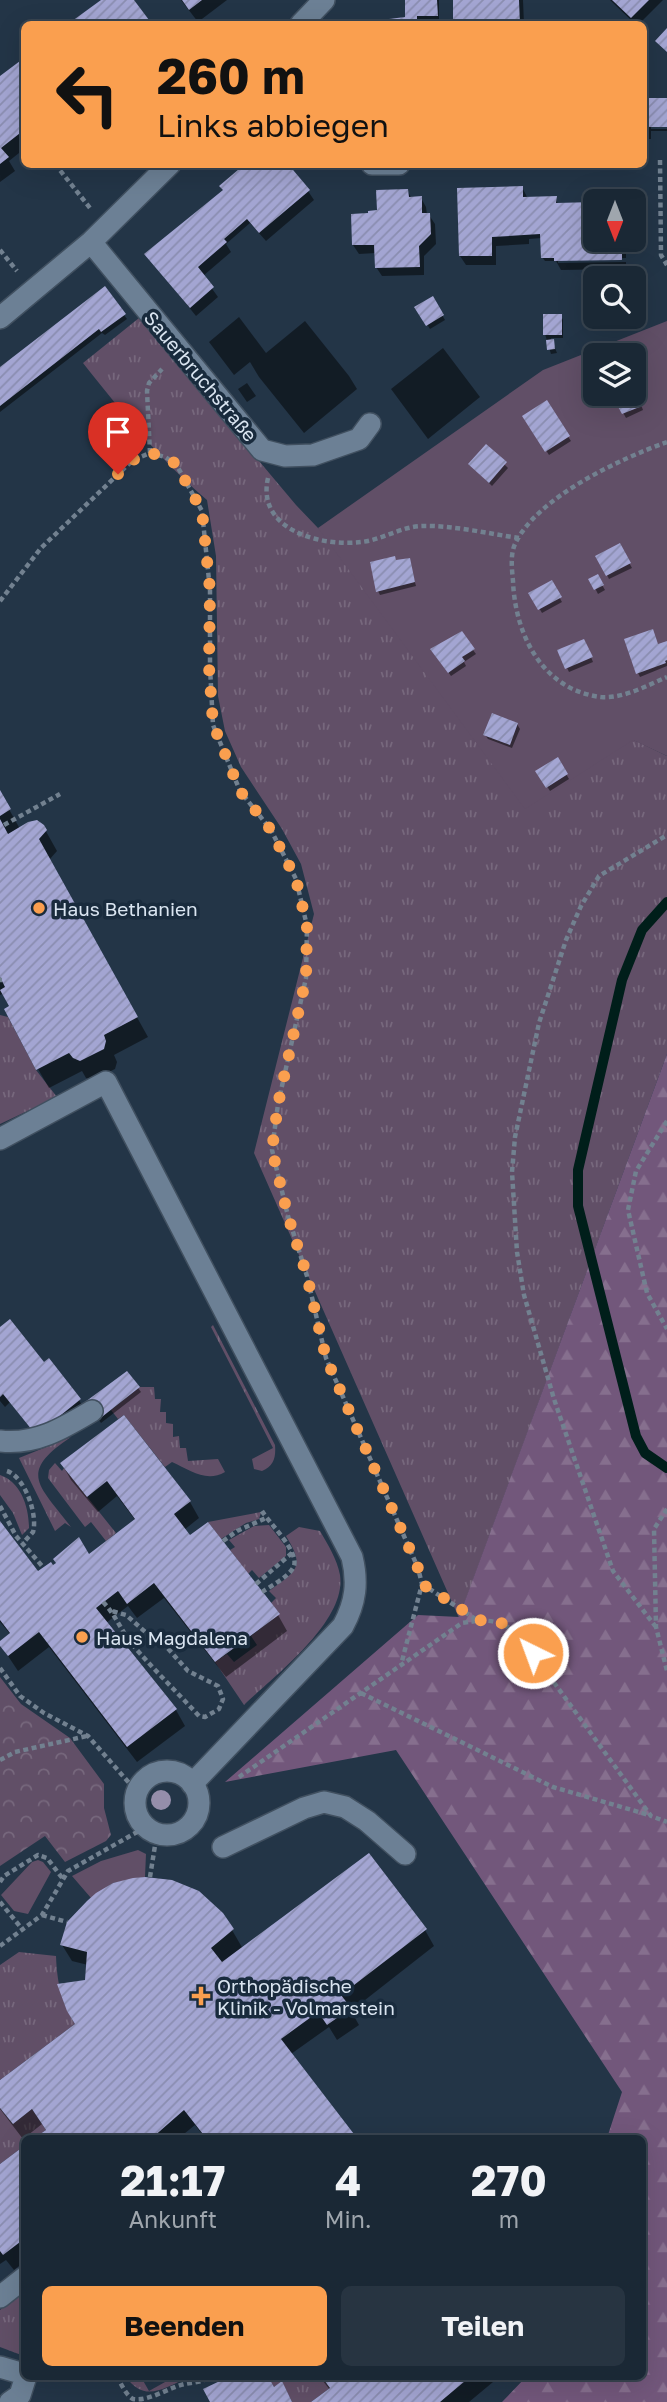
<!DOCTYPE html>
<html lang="de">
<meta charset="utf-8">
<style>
body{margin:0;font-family:"Golos Text",sans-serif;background:#273441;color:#f1f3f6;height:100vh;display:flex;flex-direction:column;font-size:26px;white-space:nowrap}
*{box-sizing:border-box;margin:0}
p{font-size:23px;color:#9fa6ad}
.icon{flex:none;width:38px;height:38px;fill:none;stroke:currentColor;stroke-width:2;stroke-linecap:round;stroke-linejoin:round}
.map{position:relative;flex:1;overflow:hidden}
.drawer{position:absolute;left:21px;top:2135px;width:625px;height:245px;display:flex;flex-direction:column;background:#1a2835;border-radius:10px;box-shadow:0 7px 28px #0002,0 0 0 2px #384450}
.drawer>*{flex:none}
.banner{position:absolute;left:21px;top:21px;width:626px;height:147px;border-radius:10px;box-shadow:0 7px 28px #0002,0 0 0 2px #384450;background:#fa9f4f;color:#111;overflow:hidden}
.needle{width:46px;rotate:180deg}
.buttons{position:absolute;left:583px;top:189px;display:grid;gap:14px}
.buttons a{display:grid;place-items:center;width:63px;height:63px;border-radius:10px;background:#1a2835;box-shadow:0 7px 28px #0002,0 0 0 2px #384450;font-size:35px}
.pin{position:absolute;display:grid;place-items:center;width:60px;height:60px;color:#fff;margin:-72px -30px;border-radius:50% 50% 50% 0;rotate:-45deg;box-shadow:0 0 7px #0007}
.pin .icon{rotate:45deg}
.me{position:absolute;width:77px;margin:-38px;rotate:318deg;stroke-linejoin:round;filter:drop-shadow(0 0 5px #0008)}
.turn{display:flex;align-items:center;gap:24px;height:147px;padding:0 21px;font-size:32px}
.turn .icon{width:91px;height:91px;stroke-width:2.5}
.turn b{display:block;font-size:49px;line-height:60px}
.eta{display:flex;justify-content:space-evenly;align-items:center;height:119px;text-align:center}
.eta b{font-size:42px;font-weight:700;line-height:49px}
.button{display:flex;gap:14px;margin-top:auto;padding:14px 21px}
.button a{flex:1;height:80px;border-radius:10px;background:#fa9f4f;color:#111;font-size:28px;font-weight:700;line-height:80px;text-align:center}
.button a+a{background:#273441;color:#f1f3f6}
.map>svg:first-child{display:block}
.grass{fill:url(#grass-tufts)}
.forest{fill:url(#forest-firs)}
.park{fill:url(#park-crowns)}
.garden{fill:#614f67;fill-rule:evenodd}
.shadow{fill:#0007}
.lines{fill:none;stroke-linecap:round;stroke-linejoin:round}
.stream{stroke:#001e1a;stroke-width:10}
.building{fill:url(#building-hatch)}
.minor-casing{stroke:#415060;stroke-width:24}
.path{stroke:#728190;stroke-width:4.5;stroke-dasharray:5 3.5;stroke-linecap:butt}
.minor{stroke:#6c8095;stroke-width:21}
.tree{fill:#958eab}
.route{stroke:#fa9f4f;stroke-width:12;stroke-dasharray:0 21.6}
.poi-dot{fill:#fa9f4f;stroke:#192b3d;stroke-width:2.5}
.labels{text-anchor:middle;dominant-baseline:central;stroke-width:7;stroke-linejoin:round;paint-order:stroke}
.street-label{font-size:19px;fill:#dae5f1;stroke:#192b3d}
.poi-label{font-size:19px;fill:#dae5f1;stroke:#192b3d;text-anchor:start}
</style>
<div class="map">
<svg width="667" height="2402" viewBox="0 0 667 2402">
<defs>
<pattern id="grass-tufts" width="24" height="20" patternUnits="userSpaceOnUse" patternTransform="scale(1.75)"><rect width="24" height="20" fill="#614f67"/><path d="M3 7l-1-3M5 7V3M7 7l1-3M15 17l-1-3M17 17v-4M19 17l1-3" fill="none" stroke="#77687d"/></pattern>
<pattern id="forest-firs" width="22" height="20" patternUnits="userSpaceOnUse" patternTransform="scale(1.75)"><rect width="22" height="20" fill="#72577b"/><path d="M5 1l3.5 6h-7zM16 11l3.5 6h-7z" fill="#866f8e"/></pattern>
<pattern id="park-crowns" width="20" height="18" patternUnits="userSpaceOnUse" patternTransform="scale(1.75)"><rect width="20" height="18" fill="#614f67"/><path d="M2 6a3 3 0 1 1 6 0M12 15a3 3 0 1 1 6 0" fill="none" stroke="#77687d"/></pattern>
<pattern id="building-hatch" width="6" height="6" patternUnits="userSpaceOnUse" patternTransform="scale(1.75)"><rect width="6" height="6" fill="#a3a5d2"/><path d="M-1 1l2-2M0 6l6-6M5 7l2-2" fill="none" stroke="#8a8db0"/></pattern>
</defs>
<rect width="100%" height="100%" fill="#233547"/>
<path class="grass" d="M139,318L296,505L318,528L634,740L667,756V1054L459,1618L254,1153L314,914L301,864L282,829L241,767L225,731L218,696L216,556L207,500C159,459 122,412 83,363Z
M0,1015L8,1017L36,1070L57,1097L0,1124Z
M213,1325L275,1445C276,1457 274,1466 262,1471L254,1469L252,1459L273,1448L211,1327Z
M140,1387H154L155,1399H161L160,1412H166V1423L173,1424V1437L179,1436L180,1448H186L188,1461L218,1459L225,1472C206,1483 190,1470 172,1462L165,1467L124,1415L118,1419L111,1410Z
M71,1437C17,1473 39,1485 71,1527L65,1523L55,1531L19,1458Z
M55,1463L62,1471L64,1468L116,1533L106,1541L91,1522L85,1527L48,1478L49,1470Z
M0,1475C21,1482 29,1507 29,1528L22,1535L13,1513L0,1495Z
M261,1512L259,1519L246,1523L221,1539L208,1522Z
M269,1525L286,1547V1556L259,1578L252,1570L248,1574L230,1550L235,1547L229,1540L254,1526Z
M299,1527L320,1531C328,1545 337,1559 340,1575C347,1621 275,1675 244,1705L215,1662L227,1654L234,1662L257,1645L251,1636L279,1614L271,1603L276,1598L269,1591C296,1571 306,1568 286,1536Z
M19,1952L56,1956C57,1982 61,2001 75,2024L0,2080V1965Z
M0,2108L13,2124L32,2109L46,2130L34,2138H24V2146L0,2164Z
M24,2292V2356L0,2347V2310Z
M126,2377H141L149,2391L174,2377H188C162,2390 144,2402 126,2377Z
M268,2377H321L330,2388L311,2402H292L282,2382L274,2387Z"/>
<path class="forest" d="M667,1054V2402H502L526,2377L642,2376V2138H607L622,2092L396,1750L225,1782L418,1615L459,1617Z"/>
<path class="park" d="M0,1677L21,1704L70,1738L104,1784V1808L111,1835L106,1841L65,1862L45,1836L0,1866Z"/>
<path class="garden" d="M667,321V756L633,740L525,809L318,528L543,370ZM595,355H634V394H595Z
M138,1850L146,1854L145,1877L113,1883L91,1898L72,1876L101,1861Z
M38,1860L43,1862L51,1872L28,1914L14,1911L1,1895L32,1862Z"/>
<path class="shadow" d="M104,0H131L150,24H72Z
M181,0H227L198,22Z
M406,0H439V20H417L419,24H367L409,19Z
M455,0H523L524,24H455Z
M610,0H663L639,24H635Z
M24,60V149L9,161L15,171L0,182V78Z
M667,99V125L651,126V129H667V131H651V139H644V100Z
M522,187L528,199L556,198L558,205L595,204V240H626V258L558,259V263L626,262V269L561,270L556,261H545L542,257V238L529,239V244L496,246V265H466L460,256Z
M407,190L412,199L421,198L426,207L427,215H429L435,224L436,244L424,256V275L382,276L376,267V253L359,254L353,245L379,212Z
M308,191L314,200L266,241L250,223L226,244L231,252L203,276L218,297L196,316L147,255Z
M432,298L445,320L430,329L416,307Z
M124,315L127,319L105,335L102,333L0,412V369Z
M561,316L563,320V338H551L557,353L551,354L545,334Z
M239,317L266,353L305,321L349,376L357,389L304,433L259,377L250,362L234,375L209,342Z
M443,348L480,397L428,439L391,389Z
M595,374V392L593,393L585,379Z
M247,383L256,396L247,402L238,389Z
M634,386L643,410L626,418L613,394H634Z
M546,403L571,441L549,455L525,417Z
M486,446L508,468L492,486L470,464Z
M620,546L632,568L609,579L598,557Z
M409,560L416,586L380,595L378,591L396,562Z
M597,576L605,590L598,594L591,580Z
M551,583L562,602L542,613L531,594Z
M667,642V666L640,677L638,673Z
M586,645L593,662L569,672L559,651Z
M473,650L476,654L464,662L466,666L451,676L435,654Z
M517,724L520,729L512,748L488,739L485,735Z
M558,760L569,779L550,791L538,772Z
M0,793L20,829L43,826L57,851L49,860L148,1037L114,1055L117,1062L115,1069L92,1080L86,1078L82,1071L49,1088L38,1069L11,1007L4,993L0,995Z
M0,1329L43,1365L79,1400L84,1409L42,1443L10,1402L5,1407L0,1401Z
M127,1373L141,1392L101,1423L87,1403Z
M123,1417L190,1502L199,1518L184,1530L278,1615L287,1631L226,1677L164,1598L137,1618L128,1606L106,1623L176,1710L185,1726L137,1762L49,1647L18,1671L0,1644L11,1635L0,1622V1524L38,1573L89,1556L136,1521L117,1496L98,1512L71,1480L62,1464Z
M232,1930L243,1949L425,1930L434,1946L351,2011L359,2025L337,2040L329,2027L291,2054L355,2138H205L195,2125L179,2138H37L47,2131L42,2124L23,2139L0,2109V2082L77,2025L87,1982L88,1965L72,1961L62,1945Z
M24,2148V2262L14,2270L6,2260L0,2264V2166Z
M319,2376H494L493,2382L469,2402H314L330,2390Z"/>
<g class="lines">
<path class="stream" d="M667,902L642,930L622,980L578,1170V1206L636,1436L645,1453L667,1468"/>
</g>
<path class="building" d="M101,0H134L152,24H68Z
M182,0H202L189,10Z
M405,0H437L438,16H417V24H365V22L405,17Z
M453,0H519L520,24H453Z
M612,0H649L631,18Z
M667,28V52L655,41Z
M24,58V130L1,148L9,157L0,164V76Z
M644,98H667V127H647L644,130Z
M245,164H288L310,190L259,233L247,219L224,239L227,242L198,267L214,287L190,308L144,254L223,190L219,186Z
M523,186V197L557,196L556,203L595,202V240H622V260L554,261V258H541L540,234L492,237V256H459L457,188Z
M408,189L409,197L422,196V213H430L431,234L419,246L420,267L375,268L374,245H352L351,214L368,213V211L377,210L376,190Z
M105,286L126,314L101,332L99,329L0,406V367Z
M433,296L444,315L426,326L414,307Z
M543,314H562V335H543Z
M554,339L555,349L547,350L546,340Z
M634,383L642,406L622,414L611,394H634Z
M547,400L570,436L545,452L522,416Z
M486,444L507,462L489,483L468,464Z
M620,543L631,563L606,576L595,556Z
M395,556L396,560L410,558L415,582L376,592L370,562Z
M598,574L604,585L594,590L588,579Z
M552,580L562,597L538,610L528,593Z
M653,629L658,644L667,641V660L665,661L666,663L636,674L624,639Z
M462,631L475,649L462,657L465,661L448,673L430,649Z
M584,639L593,657L565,669L557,650Z
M492,713L518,723L510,745L483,735Z
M558,757L568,774L546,788L535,771Z
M0,790L11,809L0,816Z
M0,819L8,834L28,822L37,820L44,825L47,830L39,839L138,1017L104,1035L106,1041L104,1049L80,1061L73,1058L69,1053L36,1070L4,1009L9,1006L0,990L5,987L0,977Z
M10,1319L44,1362L49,1358L81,1399L36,1435L3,1394L0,1397V1327Z
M127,1371L140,1387L98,1420L85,1402Z
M124,1415L191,1501L174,1514L190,1535L208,1522L280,1614L215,1662L154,1583L127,1604L118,1591L96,1608L177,1709L127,1747L39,1632L8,1656L0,1646V1641L10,1633L0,1620V1521L38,1571L51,1562L53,1565L56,1563L53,1559L79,1537L89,1554L135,1519L107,1481L87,1497L60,1463Z
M369,1853L427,1929L341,1995L351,2008L327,2025L318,2012L281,2039L357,2138H206L184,2110L152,2138H34L46,2130L32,2109L13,2124L0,2108V2080L75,2024L67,2011L57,1984L85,1980L87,1952L60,1945L67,1922L87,1901L96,1893L113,1883L133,1878L145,1877L172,1880L199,1891L223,1913L234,1929L211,1948L222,1962Z
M24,2146V2239L3,2255L0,2251V2164Z
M221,2376H268L274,2387L282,2381L292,2402H210L203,2389L222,2380Z
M321,2376H471L440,2402H311L330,2388Z"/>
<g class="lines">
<defs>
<path id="minor" d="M301,24L324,0
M372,164H399
M91,242L262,450L285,456L313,455L359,439L370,424
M0,318L91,242L170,164
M0,1139L106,1082L352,1557C358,1582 356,1602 343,1626L192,1784
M0,1441C35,1445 62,1429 92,1411
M135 1803a32 32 0 1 1 64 0a32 32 0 1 1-64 0Z
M223,1847L304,1808L324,1802L345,1807L367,1821L405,1854
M0,2297L24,2278
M0,2367L24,2374
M10,2402L20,2395L26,2376"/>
</defs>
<use href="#minor" class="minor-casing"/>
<path class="path" d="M660,160L661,255L667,265
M55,164L90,208
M0,250L17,271
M667,442C620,459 537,497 515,544C510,555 512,570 513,581C515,634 542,690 601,697C623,699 648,685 667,677
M150,453L147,391L149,383L162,369
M268,478C256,530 321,547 361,542C382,540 402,526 423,526C451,525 491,534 519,538
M0,601L41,548L133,460L150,453L165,457L176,464L202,511L210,590V667L213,725L240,791L271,830L296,879L307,926L306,978L278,1104L272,1150L288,1216L307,1276L326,1358L418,1568L422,1584L401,1665
M4,825L60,794
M0,980H2
M667,1121L636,1171L628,1210L647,1293L667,1329
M7,1471C25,1477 38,1515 33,1532L23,1543
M0,1506L16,1536L43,1567
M667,1509L654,1529L656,1627L667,1671
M262,1511C269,1523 302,1554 293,1568C288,1577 271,1586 262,1592
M223,1541L237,1531L266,1518
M256,1584L292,1553
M422,1584L477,1620
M103,1602C115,1614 121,1630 131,1643C153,1669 176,1691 199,1716L205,1717L219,1709L223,1699L218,1686L188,1671L163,1643L151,1637L126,1615L112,1611
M656,1627L613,1571L554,1399L524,1295L517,1252L512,1172L515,1137L539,1023L566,940L581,906L599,876L667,835
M0,1668L20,1696L44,1713L88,1736L137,1792
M361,1693L553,1787L649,1815
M0,1760L15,1752L87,1736
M239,1777L462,1623C489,1619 495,1619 518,1633L651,1816L667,1822
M150,1877L157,1833
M0,1882L4,1876L38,1855L47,1858L63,1879
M0,1902L23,1930
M42,1915L67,1922
M0,1946L42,1915L68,1871L146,1827
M117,2376C121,2384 126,2395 133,2399C151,2402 173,2384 191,2383C199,2382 203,2381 212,2376"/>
<use href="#minor" class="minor"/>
</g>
<circle class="tree" cx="161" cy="1800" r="10"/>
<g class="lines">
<path class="route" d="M118,474L133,460L150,453L165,457L176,464L202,511L210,590L209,667L213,724L240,791L271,830L296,879L307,926L306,978L278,1104L272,1150L288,1216L307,1276L326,1358L418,1568L422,1584L478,1620L498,1621L519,1633L533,1653"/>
</g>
<g class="poi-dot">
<circle cx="39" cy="908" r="7"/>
<circle cx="82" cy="1637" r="7"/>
<path d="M197.5 1985.5h7v7h7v7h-7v7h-7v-7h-7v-7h7z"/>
</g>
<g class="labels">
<g class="street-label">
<text transform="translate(201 376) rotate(50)">Sauerbruchstraße</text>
</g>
<g class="poi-label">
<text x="53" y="908">Haus Bethanien</text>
<text x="96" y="1637">Haus Magdalena</text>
<text x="217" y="1985">Orthopädische<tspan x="217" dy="22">Klinik - Volmarstein</tspan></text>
</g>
</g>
</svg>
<div class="buttons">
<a><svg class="needle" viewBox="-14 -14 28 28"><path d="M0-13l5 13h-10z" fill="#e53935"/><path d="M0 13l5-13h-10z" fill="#9fa6ad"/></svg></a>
<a><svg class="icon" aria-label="search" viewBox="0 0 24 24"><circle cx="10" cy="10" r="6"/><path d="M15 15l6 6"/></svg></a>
<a><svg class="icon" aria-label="layers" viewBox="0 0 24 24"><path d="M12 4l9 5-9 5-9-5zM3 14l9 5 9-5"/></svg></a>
</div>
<div class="pin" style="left:118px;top:474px;background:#d93025"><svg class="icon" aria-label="arrive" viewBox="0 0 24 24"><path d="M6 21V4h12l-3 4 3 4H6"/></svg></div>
<svg class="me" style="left:533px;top:1653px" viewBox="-20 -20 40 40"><circle r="17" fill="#fa9f4f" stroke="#fff" stroke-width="3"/><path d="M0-11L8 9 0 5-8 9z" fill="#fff"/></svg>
<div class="banner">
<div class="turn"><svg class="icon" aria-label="left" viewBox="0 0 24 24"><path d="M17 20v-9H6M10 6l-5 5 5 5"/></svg><div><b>260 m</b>Links abbiegen</div></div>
</div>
<section class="drawer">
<div class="eta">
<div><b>21:17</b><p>Ankunft</p></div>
<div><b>4</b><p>Min.</p></div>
<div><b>270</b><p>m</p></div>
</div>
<div class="button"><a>Beenden</a><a>Teilen</a></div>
</section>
</div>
